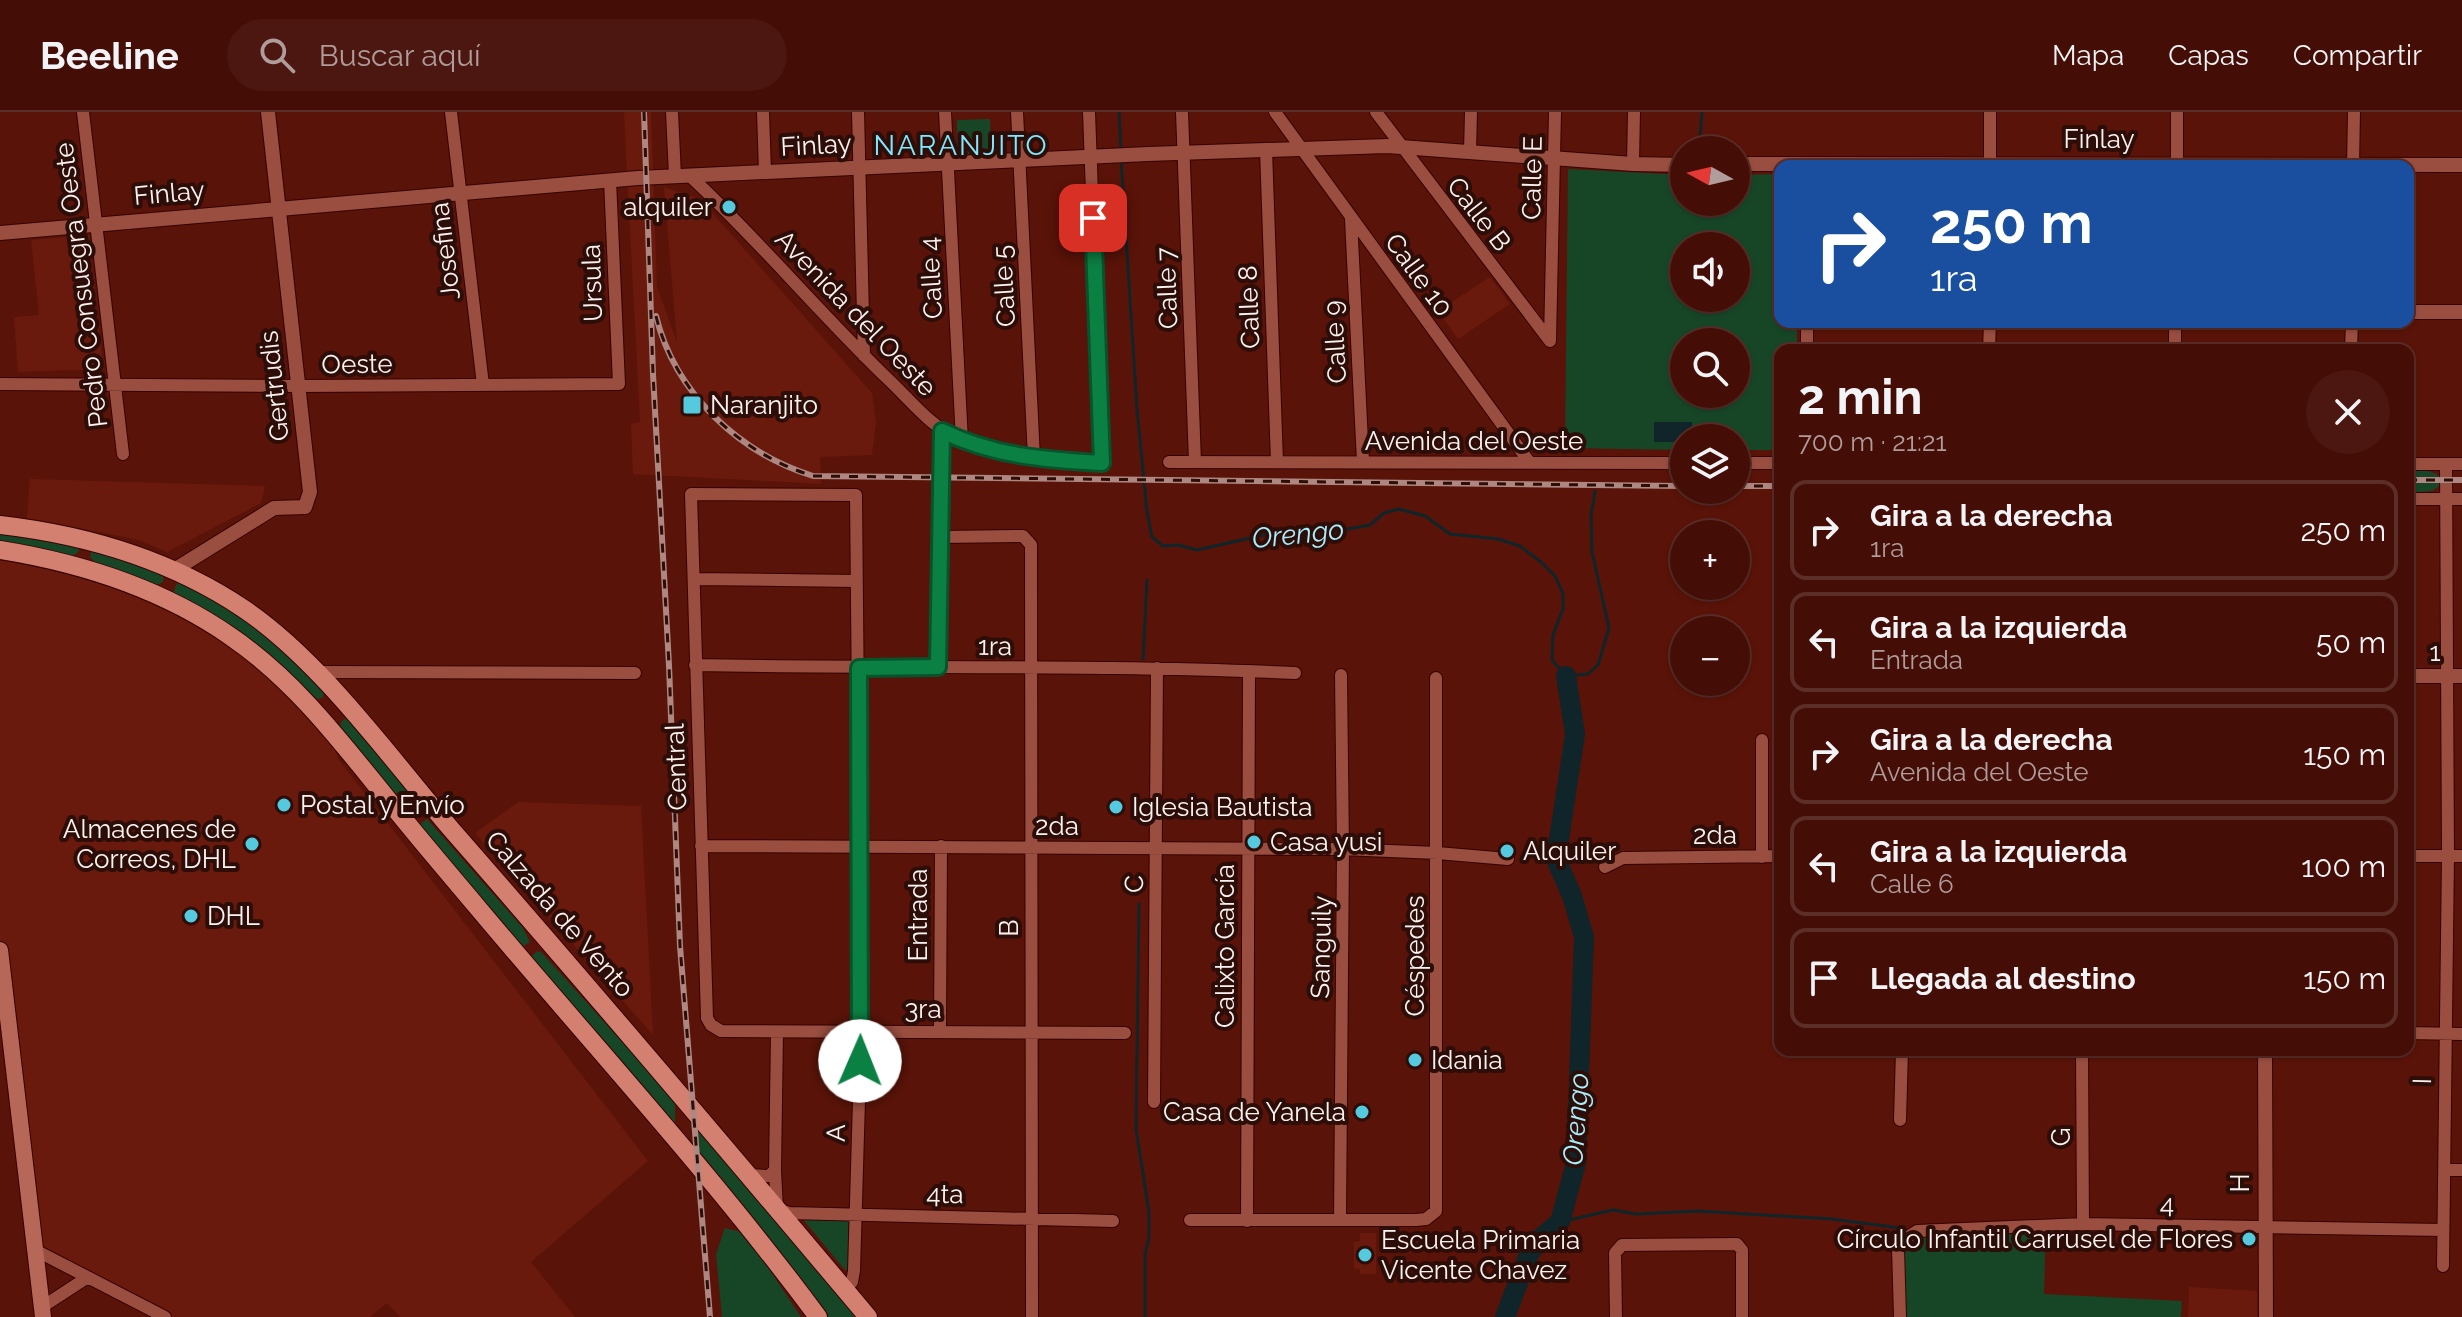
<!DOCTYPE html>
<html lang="es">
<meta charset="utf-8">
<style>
body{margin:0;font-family:Raleway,sans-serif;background:#4b1710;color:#f1f3f6;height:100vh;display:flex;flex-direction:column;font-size:30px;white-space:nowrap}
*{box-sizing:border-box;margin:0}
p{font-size:26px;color:#af9c9b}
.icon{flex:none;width:44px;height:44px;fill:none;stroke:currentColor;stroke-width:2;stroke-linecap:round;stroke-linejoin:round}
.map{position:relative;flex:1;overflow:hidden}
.sheet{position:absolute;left:1774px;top:232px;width:640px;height:712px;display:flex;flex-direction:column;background:#440e06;border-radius:16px;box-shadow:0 2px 6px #0004,0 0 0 2px #5c2e28}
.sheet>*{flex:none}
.hud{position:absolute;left:1774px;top:48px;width:640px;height:168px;border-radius:16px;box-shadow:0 2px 6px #0004,0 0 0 2px #5c2e28;background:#1a4fa0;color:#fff;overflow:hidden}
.needle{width:52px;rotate:278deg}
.buttons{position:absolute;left:1670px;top:24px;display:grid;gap:16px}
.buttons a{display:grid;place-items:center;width:80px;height:80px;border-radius:50%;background:#440e06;box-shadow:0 2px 6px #0004,0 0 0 2px #5c2e28;font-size:40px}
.pin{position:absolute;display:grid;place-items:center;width:68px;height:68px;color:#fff;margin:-34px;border-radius:16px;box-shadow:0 4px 12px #0006}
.me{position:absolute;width:88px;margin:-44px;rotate:1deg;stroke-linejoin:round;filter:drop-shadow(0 0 6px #0008)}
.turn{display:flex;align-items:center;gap:28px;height:168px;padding:0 24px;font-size:36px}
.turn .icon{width:104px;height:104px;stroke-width:2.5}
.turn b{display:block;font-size:56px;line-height:68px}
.round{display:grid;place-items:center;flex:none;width:84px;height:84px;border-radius:42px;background:#4b1710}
.head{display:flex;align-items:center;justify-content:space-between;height:136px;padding:0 24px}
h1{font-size:48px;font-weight:700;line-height:60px}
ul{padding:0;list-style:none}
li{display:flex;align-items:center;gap:24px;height:100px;margin:0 16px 12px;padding:0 8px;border:4px solid #5c2e28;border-radius:16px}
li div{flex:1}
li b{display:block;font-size:30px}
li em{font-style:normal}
header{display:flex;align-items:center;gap:48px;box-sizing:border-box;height:112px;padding:0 40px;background:#440e06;border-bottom:2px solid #5c2e28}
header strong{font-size:38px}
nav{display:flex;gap:44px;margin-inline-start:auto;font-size:28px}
.search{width:560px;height:72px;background:#4b1710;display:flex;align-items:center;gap:20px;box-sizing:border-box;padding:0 28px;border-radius:44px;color:#af9c9b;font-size:30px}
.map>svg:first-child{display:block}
.built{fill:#691a0d}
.green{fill:#174627;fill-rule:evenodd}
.water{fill:#0f2529}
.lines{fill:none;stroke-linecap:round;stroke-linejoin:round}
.stream{stroke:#0f2529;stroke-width:3}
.river{stroke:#0f2529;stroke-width:20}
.minor-casing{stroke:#350200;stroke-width:14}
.tertiary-casing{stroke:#350200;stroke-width:16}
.secondary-casing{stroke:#350200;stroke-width:18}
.primary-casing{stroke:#350200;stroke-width:20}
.minor{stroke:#994e40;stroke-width:12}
.tertiary{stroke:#994e40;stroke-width:14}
.secondary{stroke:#b66758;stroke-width:16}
.primary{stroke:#d38070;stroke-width:18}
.rail-casing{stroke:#ae8781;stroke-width:6}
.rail{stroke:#2c0d08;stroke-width:3;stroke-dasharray:9;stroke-linecap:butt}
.route-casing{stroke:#07532c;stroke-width:20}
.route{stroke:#0b8043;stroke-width:14}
.poi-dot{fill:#55cadf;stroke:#2c0d08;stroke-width:3}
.labels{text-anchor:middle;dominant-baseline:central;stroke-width:8;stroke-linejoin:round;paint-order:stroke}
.street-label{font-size:26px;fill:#fcf3f1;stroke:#2c0d08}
.poi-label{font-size:26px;fill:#fcf3f1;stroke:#2c0d08;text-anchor:start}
.neighbourhood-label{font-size:28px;letter-spacing:2px;fill:#81e8fd;stroke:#2c0d08}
.water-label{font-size:28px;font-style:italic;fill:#abeffd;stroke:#2c0d08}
</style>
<header>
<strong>Beeline</strong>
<div class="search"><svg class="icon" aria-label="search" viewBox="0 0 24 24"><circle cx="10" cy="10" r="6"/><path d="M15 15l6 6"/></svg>Buscar aquí</div>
<nav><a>Mapa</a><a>Capas</a><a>Compartir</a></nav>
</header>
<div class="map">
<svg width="2462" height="1205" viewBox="0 0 2462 1205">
<rect width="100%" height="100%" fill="#5a1308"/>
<path class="built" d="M624,0H651L657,175L677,230L664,75L700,87L872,281L876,311L872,343L820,345L821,372L633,362L631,312L640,310Z
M89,123L103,257L18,260L14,205L39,203L31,128Z
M1490,165L1510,192L1458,227L1438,199Z
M30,367L265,374L261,391L167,440L139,428L27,406Z
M0,438L26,442L199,506L322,606L339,648L648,1049L531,1150L575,1205H400L387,1191L370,1205H160L35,1138L0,838Z
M518,690L641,694L653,923L475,721Z
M1360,1121H1376V1162H1360V1157L1354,1156V1130L1360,1129Z
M2189,1175L2257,1179V1205H2188Z"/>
<path class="green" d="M990,7L991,40L957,42V8Z
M1568,57L1684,63V90H1736V63L1780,62V210H1797V238H1780V338H1736V326H1684V338L1565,336ZM1684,134H1736V186H1684ZM1684,230H1736V282H1684Z
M2408,358C2419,358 2430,357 2439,364V374L2432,379L2408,381Z
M0,419L78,433L79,439L72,445L0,431Z
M92,436L163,460V470L157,473L95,450L90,445Z
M178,469H182L254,511L324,577L323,585L319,587L311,585L211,504L173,481Z
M346,606L353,608L407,678L405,682L395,681L340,615L341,610Z
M427,707L523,816L530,830L522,835L419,713Z
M537,839L541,840L675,988V1014L531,845Z
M691,994L868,1205H818L695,1048Z
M801,1105L852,1109L850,1157L845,1158Z
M2046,1113L2044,1182L2182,1189L2181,1205H1900L1903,1128L1917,1119Z
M725,1116L745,1121L801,1205H722L716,1142Z"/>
<path class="water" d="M1654,310H1692V326H1684V330H1654Z"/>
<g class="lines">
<path class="stream" d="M1119,0L1121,39
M1699,38L1702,0
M1121,46L1137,297L1147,400L1152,425L1163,434L1178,433L1197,438L1277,420L1321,422L1370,413L1384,401L1399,397L1425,404L1450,422L1498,427L1520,434L1541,450L1555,464L1563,482V497L1553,523L1552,548L1566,564L1588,562L1598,553L1609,516L1592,440L1591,403L1595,379
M1143,547L1147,468
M1139,792L1136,1017L1149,1100V1126L1145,1142V1205
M1560,1110L1613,1098L1636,1102L1698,1099L1832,1107L1900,1116"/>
<path class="river" d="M1505,1205L1529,1142L1541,1126L1560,1110L1576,1051L1584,825L1572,784L1556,747L1575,622L1566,564"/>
<defs>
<path id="minor" d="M83,0L123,342
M451,0L483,273
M672,0L675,64
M763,0L765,60
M858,0L864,244
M945,0L962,329
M1017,0L1034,346
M1182,0L1195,350
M1275,0L1530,351
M1376,0L1550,229
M1266,38L1277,350
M1470,40L1471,0
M1633,52L1634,0
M1990,54V0
M2177,54V0
M2353,54L2354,0
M690,64C760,129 821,203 890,269C911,289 931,315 959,327C1003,348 1055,348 1102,351L1089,0
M1351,107L1363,350
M1550,229L1555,0
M1807,238V210
M1989,238L1990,210
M2175,238V210
M2351,238L2352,210
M0,272L299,274L619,272L610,68
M1169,350L1684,351
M1736,351H1780
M2408,352H2462
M2408,387H2462
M942,425L1023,424L1031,433L1032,1205
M694,467L856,469
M695,553C895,557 1095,552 1295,561
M938,555L942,319
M316,560L635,561
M701,734L1343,737L1437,741L1508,747
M2408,744H2462
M1762,745V628
M1605,755L1623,746L1780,744
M940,919L941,734
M2408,921L2462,922
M2082,938L2083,1112
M1154,990L1157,556
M1900,1008L1902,938
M775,1058L777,1097L789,1101L1113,1109
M2444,1058H2462
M748,1063L769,1064L775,1058L777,921
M1190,1108H1416L1426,1107L1436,1099V566
M1340,1108L1343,737L1341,563
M1247,1109L1249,559
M35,1138L165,1205
M2443,1154L2448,744L2446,352
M844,1177L852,1170L854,1159L861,919L856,383L691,382L707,906L711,913L721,919L1125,921
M42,1195L88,1165
M1616,1205L1615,1141L1622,1133L1737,1132L1742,1138V1205
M1900,1205L1898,1136L1903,1128L1917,1119L2083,1112L2443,1118"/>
<path id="tertiary" d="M1736,52L2462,53
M0,121L638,66L1148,42L1387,34L1633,52L1684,53
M2408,200H2462
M174,458L274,396L305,395L310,380L268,0
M2408,564H2462
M2265,938L2266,1205"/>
<path id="secondary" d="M0,838L43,1205"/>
<path id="primary" d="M0,413C87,423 171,448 244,497C321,549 390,646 451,717C592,878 730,1041 868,1205
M0,438C81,451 162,477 230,524C293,567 338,626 385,684C415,722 447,759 478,796C592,932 712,1062 818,1205"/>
</defs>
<use href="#minor" class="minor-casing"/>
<use href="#tertiary" class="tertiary-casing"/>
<use href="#secondary" class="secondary-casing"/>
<use href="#primary" class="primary-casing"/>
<use href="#minor" class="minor"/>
<use href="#tertiary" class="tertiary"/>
<use href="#secondary" class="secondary"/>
<use href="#primary" class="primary"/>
<defs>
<path id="rail" d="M644,0L653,262L669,553L680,834L710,1205
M656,204C675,281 739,341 813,364L1684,374
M2408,368H2462
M1736,374H1780"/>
</defs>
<use href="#rail" class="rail-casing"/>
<use href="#rail" class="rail"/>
</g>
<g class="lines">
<defs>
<path id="route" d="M860,949L859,556L938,555L942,319C993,344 1046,348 1102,351L1093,106"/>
</defs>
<use href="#route" class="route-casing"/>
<use href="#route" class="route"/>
</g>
<g class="poi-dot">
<circle cx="729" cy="95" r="8"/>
<rect x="682" y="283" width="20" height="20" rx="4"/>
<circle cx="284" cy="693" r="8"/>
<circle cx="1116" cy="695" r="8"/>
<circle cx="1254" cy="730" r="8"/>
<circle cx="252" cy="732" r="8"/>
<circle cx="1507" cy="739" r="8"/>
<circle cx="191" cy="804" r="8"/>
<circle cx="1415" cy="948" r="8"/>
<circle cx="1362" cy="1000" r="8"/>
<circle cx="2249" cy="1127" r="8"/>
<circle cx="1365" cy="1143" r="8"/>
</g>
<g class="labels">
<g class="street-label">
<text x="2099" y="27">Finlay</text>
<text transform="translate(816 33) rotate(-3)">Finlay</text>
<text transform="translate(1532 66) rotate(-89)">Calle E</text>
<text transform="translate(169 81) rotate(-5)">Finlay</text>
<text transform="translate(1479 102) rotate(52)">Calle B</text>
<text transform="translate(445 139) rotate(-97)">Josefina</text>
<text transform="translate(1419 163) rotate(54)">Calle 10</text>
<text transform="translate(931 166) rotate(-93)">Calle 4</text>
<text transform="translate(592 171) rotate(-92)">Ursula</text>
<text transform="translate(81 173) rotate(-97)">Pedro Consuegra Oeste</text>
<text transform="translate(1004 174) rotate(-93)">Calle 5</text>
<text transform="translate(1167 176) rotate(-92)">Calle 7</text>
<text transform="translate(1249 195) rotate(-92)">Calle 8</text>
<text transform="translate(856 201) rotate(46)">Avenida del Oeste</text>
<text transform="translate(1335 230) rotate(-93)">Calle 9</text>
<text transform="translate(357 252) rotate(-1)">Oeste</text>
<text transform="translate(274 274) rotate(-96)">Gertrudis</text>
<text x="1474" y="329">Avenida del Oeste</text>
<text transform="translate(995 534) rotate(1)">1ra</text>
<text x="2435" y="540">1</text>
<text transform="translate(676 655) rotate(-92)">Central</text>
<text x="1057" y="714">2da</text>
<text x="1715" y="723">2da</text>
<text transform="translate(1134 772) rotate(-88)">C</text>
<text transform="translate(560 802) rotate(49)">Calzada de Vento</text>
<text transform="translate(918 803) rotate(-90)">Entrada</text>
<text transform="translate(1009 816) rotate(-90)">B</text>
<text transform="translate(1225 834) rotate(-90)">Calixto García</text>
<text transform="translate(1321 835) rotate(-89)">Sanguily</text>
<text transform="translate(1415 844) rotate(-90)">Céspedes</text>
<text x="923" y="897">3ra</text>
<text transform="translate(2422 969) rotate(-89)">I</text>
<text transform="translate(836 1021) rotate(-89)">A</text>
<text transform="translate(2061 1025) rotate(-90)">G</text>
<text transform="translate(2240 1071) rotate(-90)">H</text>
<text transform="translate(945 1082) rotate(1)">4ta</text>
<text transform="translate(2167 1092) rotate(1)">4</text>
</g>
<g class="poi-label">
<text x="713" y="95" text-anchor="end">alquiler</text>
<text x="710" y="293">Naranjito</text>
<text x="300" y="693">Postal y Envío</text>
<text x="1132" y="695">Iglesia Bautista</text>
<text x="236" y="717" text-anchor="end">Almacenes de<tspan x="236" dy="30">Correos, DHL</tspan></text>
<text x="1270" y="730">Casa yusi</text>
<text x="1523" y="739">Alquiler</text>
<text x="207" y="804">DHL</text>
<text x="1431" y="948">Idania</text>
<text x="1346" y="1000" text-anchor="end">Casa de Yanela</text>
<text x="2233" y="1127" text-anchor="end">Círculo Infantil Carrusel de Flores</text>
<text x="1381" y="1128">Escuela Primaria<tspan x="1381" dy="30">Vicente Chavez</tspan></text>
</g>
<g class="neighbourhood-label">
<text x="961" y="33">NARANJITO</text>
</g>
<g class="water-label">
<text transform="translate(1298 422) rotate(-6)">Orengo</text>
<text transform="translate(1576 1007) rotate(-86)">Orengo</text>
</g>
</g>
</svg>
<div class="buttons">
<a><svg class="needle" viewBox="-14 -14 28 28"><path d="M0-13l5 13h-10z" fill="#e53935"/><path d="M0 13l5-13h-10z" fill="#af9c9b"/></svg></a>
<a><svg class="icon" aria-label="sound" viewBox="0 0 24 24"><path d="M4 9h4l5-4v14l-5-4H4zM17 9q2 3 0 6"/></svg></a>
<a><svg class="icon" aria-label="search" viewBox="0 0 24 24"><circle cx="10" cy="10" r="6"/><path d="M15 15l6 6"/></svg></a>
<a><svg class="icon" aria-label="layers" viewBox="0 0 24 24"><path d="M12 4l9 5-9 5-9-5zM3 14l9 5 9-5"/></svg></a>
<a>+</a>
<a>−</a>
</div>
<div class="pin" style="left:1093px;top:106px;background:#d93025"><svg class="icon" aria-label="arrive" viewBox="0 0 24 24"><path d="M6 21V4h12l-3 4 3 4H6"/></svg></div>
<svg class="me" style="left:860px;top:949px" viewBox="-20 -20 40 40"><circle r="19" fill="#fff"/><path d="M0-13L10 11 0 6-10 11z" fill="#0b8043"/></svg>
<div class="hud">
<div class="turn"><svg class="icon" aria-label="right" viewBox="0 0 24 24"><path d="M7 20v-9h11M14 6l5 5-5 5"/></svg><div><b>250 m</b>1ra</div></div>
</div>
<section class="sheet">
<div class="head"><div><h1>2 min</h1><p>700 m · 21:21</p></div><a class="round"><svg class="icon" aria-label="close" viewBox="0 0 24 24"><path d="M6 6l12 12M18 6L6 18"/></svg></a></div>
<ul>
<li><svg class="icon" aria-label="right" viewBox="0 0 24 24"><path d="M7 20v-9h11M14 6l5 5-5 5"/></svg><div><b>Gira a la derecha</b><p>1ra</p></div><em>250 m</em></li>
<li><svg class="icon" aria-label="left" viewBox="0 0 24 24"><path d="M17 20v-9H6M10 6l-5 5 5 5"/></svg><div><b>Gira a la izquierda</b><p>Entrada</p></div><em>50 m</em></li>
<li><svg class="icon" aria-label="right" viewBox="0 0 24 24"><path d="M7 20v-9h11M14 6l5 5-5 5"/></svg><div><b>Gira a la derecha</b><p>Avenida del Oeste</p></div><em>150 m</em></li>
<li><svg class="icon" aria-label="left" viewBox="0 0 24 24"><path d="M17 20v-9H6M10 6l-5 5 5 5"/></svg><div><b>Gira a la izquierda</b><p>Calle 6</p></div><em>100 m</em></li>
<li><svg class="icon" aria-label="arrive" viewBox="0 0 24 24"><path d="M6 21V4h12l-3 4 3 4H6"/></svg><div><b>Llegada al destino</b></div><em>150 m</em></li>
</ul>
</section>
</div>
